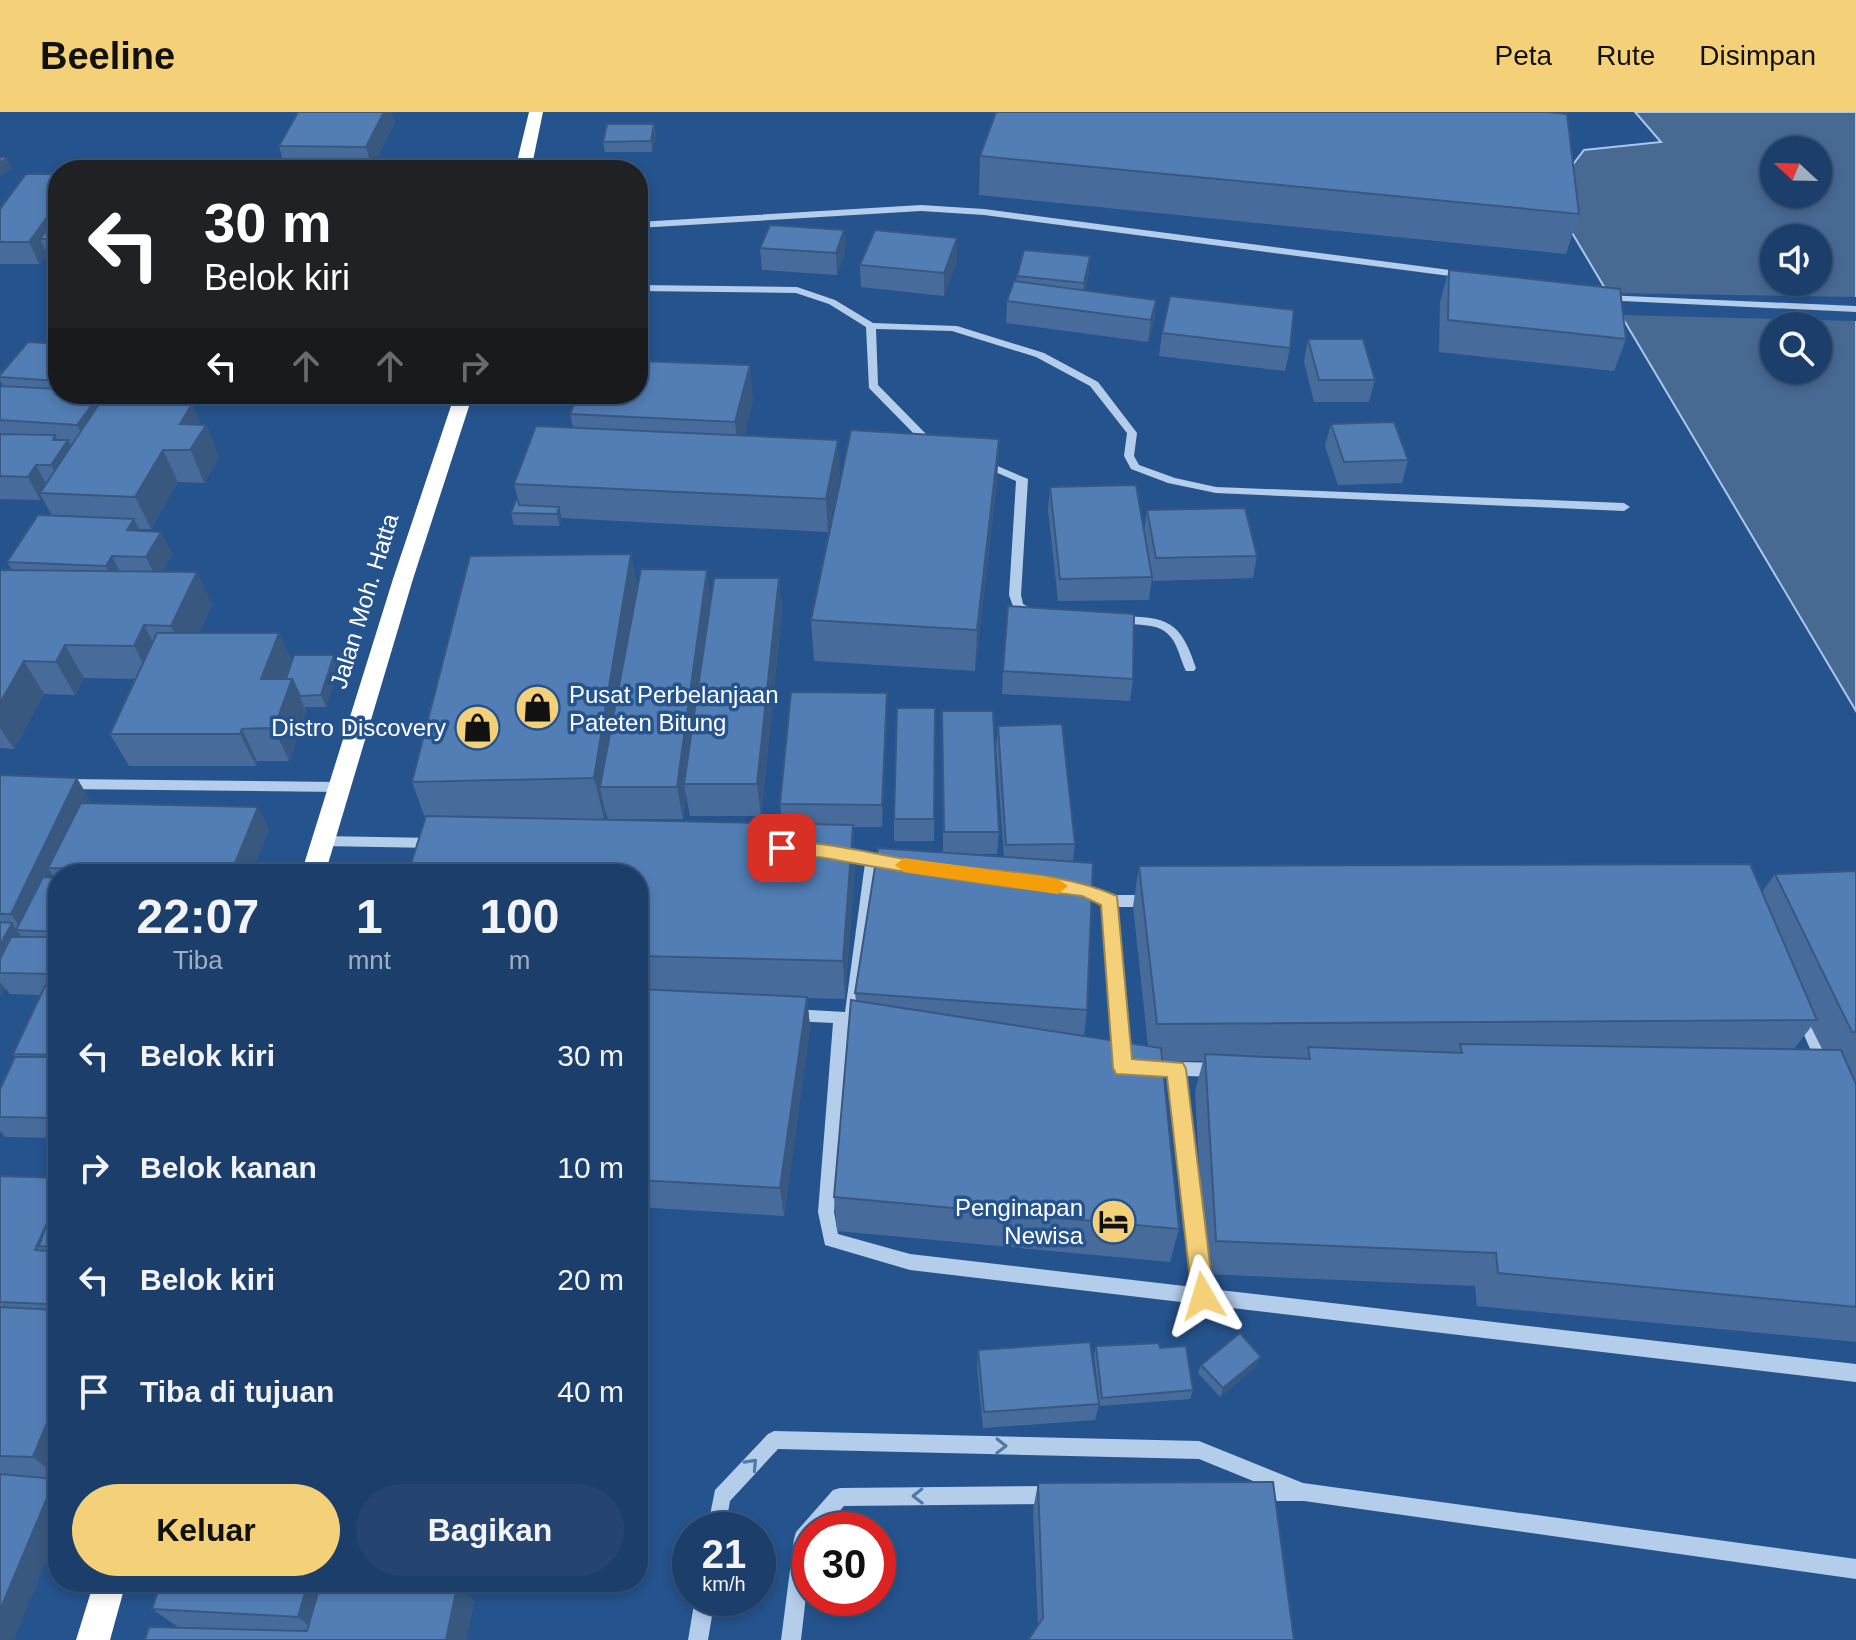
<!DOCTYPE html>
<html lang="id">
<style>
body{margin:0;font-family:Arial,sans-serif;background:#254570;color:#f1f3f6;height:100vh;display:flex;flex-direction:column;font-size:30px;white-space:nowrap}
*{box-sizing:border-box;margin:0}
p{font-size:26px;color:#a0aec1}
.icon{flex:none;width:44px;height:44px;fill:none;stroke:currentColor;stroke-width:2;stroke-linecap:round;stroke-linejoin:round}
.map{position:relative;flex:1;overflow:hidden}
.sheet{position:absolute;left:48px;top:752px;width:600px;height:728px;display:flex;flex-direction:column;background:#1c3e6a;border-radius:32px;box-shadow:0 4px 12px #0003,0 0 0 2px #3a577e}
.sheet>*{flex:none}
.guide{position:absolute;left:48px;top:48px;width:600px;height:244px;border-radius:32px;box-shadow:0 4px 12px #0003,0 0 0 2px #3a577e;background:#202124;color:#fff;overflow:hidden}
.needle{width:52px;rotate:292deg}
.fabs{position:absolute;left:1760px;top:24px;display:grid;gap:16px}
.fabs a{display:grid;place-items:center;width:72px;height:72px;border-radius:50%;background:#1c3e6a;box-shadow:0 4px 12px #0003,0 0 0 2px #3a577e;font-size:40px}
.speed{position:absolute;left:672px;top:1400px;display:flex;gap:16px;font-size:40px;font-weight:700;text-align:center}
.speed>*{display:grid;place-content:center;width:104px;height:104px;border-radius:50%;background:#1c3e6a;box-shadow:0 4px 12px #0003,0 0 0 2px #3a577e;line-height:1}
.speed small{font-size:20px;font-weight:400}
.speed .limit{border:12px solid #d22;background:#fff;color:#111}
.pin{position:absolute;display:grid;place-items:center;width:68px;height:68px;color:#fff;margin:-34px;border-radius:16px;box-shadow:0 4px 12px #0006}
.me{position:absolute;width:88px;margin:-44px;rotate:353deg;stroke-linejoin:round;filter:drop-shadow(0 0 6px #0008)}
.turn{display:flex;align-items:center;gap:28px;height:168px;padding:0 24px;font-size:36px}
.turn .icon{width:104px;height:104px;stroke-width:2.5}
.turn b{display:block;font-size:56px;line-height:68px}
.lanes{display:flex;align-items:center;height:76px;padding:0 24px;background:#0003;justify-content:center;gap:40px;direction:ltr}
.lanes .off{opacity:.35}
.eta{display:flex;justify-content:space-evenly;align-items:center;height:136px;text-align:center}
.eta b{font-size:48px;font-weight:700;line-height:56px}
.button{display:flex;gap:16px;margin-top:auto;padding:16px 24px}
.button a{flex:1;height:92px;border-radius:48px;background:#f4d179;color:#111;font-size:32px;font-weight:700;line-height:92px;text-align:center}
.button a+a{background:#254570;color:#f1f3f6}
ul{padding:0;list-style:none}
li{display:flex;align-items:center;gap:24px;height:112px;padding:0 24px}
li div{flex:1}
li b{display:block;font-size:30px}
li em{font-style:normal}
header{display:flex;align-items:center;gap:48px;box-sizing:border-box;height:112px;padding:0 40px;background:#f4d179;color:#111}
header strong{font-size:38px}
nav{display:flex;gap:44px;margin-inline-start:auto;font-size:28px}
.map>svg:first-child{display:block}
.water{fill:#486992;stroke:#a9c8eb;stroke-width:2;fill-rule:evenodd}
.pier{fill:#25538d}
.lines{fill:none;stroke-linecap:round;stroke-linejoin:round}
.minor{fill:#b4cdeb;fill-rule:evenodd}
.highway{fill:#fff;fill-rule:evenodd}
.wall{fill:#476c9c;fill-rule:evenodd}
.shaded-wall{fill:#39587f}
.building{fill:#527eb5;stroke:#39587f;stroke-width:2}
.oneway{stroke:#5078a9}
.route{fill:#f4d179;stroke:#9f884f;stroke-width:2}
.slow{fill:#f59e0b}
.labels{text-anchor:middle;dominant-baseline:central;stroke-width:7;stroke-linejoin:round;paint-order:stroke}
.street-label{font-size:24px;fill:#fff;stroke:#25538d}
.poi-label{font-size:24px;fill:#fff;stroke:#25538d;text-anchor:end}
</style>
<header>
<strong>Beeline</strong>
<nav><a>Peta</a><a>Rute</a><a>Disimpan</a></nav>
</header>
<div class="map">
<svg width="1856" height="1528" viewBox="0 0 1856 1528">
<rect width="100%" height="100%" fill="#25538d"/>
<path class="water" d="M1635,0H1856V599L1568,114V59L1584,38L1661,30ZM1774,38H1818V82H1774ZM1774,126H1818V170H1774ZM1774,214H1818V258H1774Z"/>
<path class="pier" d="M1609,181L1856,185V209L1622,203Z"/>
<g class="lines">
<path class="minor" d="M921,93L984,97L1465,160L1470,163L1465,166L984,103L921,99L638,116V110Z
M638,173L797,175L835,188L873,211L957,214L1044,241L1098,270L1137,321L1134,344L1139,353L1175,366L1216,375L1624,391L1630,395L1624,399L1216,381L1168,371L1131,357L1124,344L1127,321L1090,274L1036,245L952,219L876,217L878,273L927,323L941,331L936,334L919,327L869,276L866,215L829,192L796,181L638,179Z
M1604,183L1856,194V200L1601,188V184Z
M981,347L1028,367L1021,483L1023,492L1041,502L1039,505H1031L1014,497L1009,483L1016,369L977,352V348Z
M1116,504C1165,505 1180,506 1196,556L1194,559H1186C1181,549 1179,538 1173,528C1160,507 1132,515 1112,511L1110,508L1112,505Z
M64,667L339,670L346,675L339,680L64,677L57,672Z
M322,724L434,726L441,731L434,736L322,734L315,729Z
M838,736L893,746L898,747L900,751L898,755L893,756L879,754L860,905L848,916L834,1100L838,1122L910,1142L1193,1175L1169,963L1140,961L1137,956L1140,951L1145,949L1220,951L1225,953L1228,958L1225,963L1220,965L1185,964L1211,1177L1856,1252V1270L910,1158L825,1133L818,1100L833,911L793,909L788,907L785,903L788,899L793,897L845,900L865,751L833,745L831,741Z
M1076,770L1111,783H1152L1157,785L1159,789L1157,793L1152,795H1118L1130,947L1127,952L1122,954L1117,952L1114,947L1103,792L1071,780L1069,776L1071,772Z
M1802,896L1807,898L1809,902L1833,953L1830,958L1825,960L1820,958L1817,953L1795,902L1797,898Z
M774,1319L1199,1329L1303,1371L1856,1447V1467L1304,1389H1258L1251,1387L1249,1380L1251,1373L1258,1371L1199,1347L778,1337L730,1389L725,1418H707L715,1378L768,1322Z
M1053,1374L1060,1376L1062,1383L1060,1390L1053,1392L844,1394L823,1418H810V1448L801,1528H781L794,1427L796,1420L833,1378L840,1376Z
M695,1486H715L708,1528H688Z"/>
<path class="highway" d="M529,0H543L531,58H515Z
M455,282H473L413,467L325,762H301L393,467Z
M94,1470H126L110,1528H76Z"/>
</g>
<path class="wall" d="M395,10L372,56H285L279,34Z
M654,12L656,22L652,40H605L603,30Z
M980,44L1579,102L1566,142L979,83Z
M58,62V149H50L47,142L39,152H0V97Z
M844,118L845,140L837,163L762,158L760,136Z
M957,126V148L944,184L861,175L860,153Z
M1090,144L1088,166L1085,178L1156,188L1154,210L1148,230L1006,211L1007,189L1016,170L1017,164Z
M1449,158L1626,227L1614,259L1439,240L1440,190Z
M1162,221L1290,236L1285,259L1159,244Z
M1308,227L1375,268L1369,290H1314L1304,250Z
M58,232V282H131L125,290L192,292L200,312L206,313L219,345L204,371L178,370L151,417H139L140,419L161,420L172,442L162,460H197L212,493L199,521H279L292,550L339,554L326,595H305L306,600L289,649H257L256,654H129L110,622L136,567L84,566L75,583L44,582L14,637L0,636V458H12L7,450L52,404L42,385L40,388L0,387V274H3L0,268V263Z
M753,286L744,324L840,361L828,420L562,406L559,414L514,413L511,401L518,388L514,372L573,316L570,302Z
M1331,312L1408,348L1402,371L1338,373L1325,334Z
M999,327L997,368L975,559L814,549L811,508Z
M1050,375L1144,420L1147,398L1257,444L1253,466L1153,469L1151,459L1152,465L1149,488L1058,489L1048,398Z
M631,442L637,476L711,487L779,466L782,498L761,704H690L686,683L683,707H608L605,698L604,707H584L782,712L780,692L887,581V604L882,715H853L855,753L845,887L807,886L810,915L784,1104L638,1095V762L425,706L412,670Z
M1003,559L1133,567L1130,589L1002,582Z
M935,596L934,729H894V707Z
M942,599L999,720L997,742H967L1004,745L996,636L998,614L1075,732L1073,749L1087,898L1084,924L1148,934L1133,794L1139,754L1762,780L1775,762L1856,759V1230L1477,1194L1475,1174L1205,1162L1195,979L1203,949H1163L1179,1117L1170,1150L837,1119L834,1085L856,889L855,881L943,740ZM1811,915L1822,937H1794Z
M0,663L90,688L89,691L258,695L269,717L251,762H58V1026L5,1025L0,1019V977L15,945L13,942L40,883L10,882L5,876L0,884Z
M0,1064L58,1066V1367H55L58,1369V1421L0,1528Z
M1096,1234L1160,1236L1193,1278L1190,1287L1100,1294L1094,1243Z
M978,1238L1099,1292L1095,1308L983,1316L977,1255Z
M1201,1253H1257L1220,1285L1198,1261Z
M1038,1371L1294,1528L1038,1513L1033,1398Z
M460,1473L474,1489L466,1528L178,1515L152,1497Z"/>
<path class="shaded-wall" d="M384,0H392L395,10L372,56L366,35Z
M654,12L656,22L652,40L651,29Z
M7,46L12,57L0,65V51Z
M58,90V125L40,127L47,142L39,152L29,130Z
M844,118L845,140L837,163L836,141Z
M957,126V148L944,184V161Z
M1090,144L1088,166L1082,193L1084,171Z
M1156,188L1154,210L1148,230L1151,208Z
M750,253L753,286L739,343L735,310Z
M100,282H103L112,303L89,336L77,313Z
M114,282H131L120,296Z
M192,292L202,318L206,313L219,345L204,371L180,312Z
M55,323L62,336L68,328L79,350L63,376L51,353L53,328Z
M999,327L997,368L975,559L977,518Z
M838,328L840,361L828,420L826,387Z
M163,338L178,370L151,417L135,385Z
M36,353L48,375L40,381L42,385L40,388L28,365Z
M559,395L562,406L559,414L557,402Z
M134,407L145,430L127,418Z
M161,420L172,442L157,468L146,445Z
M631,442L638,483L600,675L605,698L604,707L594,666Z
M112,444L123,466L118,477L106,454Z
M707,458L711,490L684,672L686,683L683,707L677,675Z
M197,460L212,493L187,547L171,514Z
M779,466L782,498L761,704L757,672Z
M144,513L161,546L151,567L134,534Z
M279,521L293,553L282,584L261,567Z
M65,533L84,566L75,583L56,550Z
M334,543L339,554L326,595L321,583Z
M24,549L44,582L14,637L0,616V591Z
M292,567L306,600L289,649L274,616Z
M887,581V604L882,715V693Z
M242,617L257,649L256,654L240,622Z
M77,666L90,688L58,756H48L54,765L29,819H23L11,802Z
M258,695L269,717L251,762H232Z
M853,713L855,753L845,887L843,849Z
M12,811L27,833L0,861V833Z
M0,870L5,876L0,884Z
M807,885L810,915L784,1104L780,1076Z
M58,1168V1203L47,1192Z
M1261,1245L1257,1253L1220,1285L1223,1276Z
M58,1284V1365L33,1345Z
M55,1367L58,1369V1421L14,1528H0V1498Z
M308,1470H325L319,1522L298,1505Z
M447,1470H461L460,1473L474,1489L466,1528H446Z"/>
<path class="building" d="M298,0H384L366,35L279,34Z
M996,0H1549L1567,2L1579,102L980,44Z
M607,12H654L651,29L603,30Z
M0,45L7,46L0,51Z
M26,62H58V90L29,130H0V97Z
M58,102V127H40Z
M770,113L844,118L836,141L760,136Z
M875,118L957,126L944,161L860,153Z
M1024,138L1090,144L1084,171L1017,164Z
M1449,158L1620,177L1626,227L1448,208Z
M1014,169L1156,188L1151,208L1007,189Z
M1170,184L1294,198L1290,236L1162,221Z
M1308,227H1363L1375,268H1319Z
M28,230L58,232V269L0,265V263Z
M638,249L750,253L735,310L570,302L578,282H638Z
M0,274L58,277V282H100L77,313L0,308Z
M101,289L192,292L180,312L206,313L190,338H163L135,385L40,381Z
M1394,310L1408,348L1344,350L1331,312Z
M536,314L838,328L826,387L514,372Z
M851,318L999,327L977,518L811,508Z
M0,322L55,323L53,328H68L51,353H36L28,365L0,364Z
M1136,373L1152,465L1060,467L1050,375Z
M516,388H518L519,393L559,395L557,402L511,401Z
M1245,396L1257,444L1156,446L1147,398Z
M38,403L134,407L127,418L161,420L146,445L112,444L106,454L7,450Z
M631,442L594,666L412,670L470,444Z
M641,457L707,458L677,675H600Z
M0,458L197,460L171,514L144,513L134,534L65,533L56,550L24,549L0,591Z
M714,466H779L757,672H684Z
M1008,494L1134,502L1133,567L1003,559Z
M157,521H279L261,567H292L274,616L242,617L240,622H110Z
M294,543H334L321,583L300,584L292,567H286Z
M791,580L887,581L882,693L780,692Z
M897,596H935L934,707H894Z
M942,599H993L999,720H944Z
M1062,612L1075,732L1006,733L998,614Z
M0,663L77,666L11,802H0Z
M81,691L258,695L231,761L48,756Z
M426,704L853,713L843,849L638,844V762H408Z
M878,736L1093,751L1087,898L855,881Z
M1750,752L1817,908L1157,912L1139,754Z
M1856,759V920H1852L1775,762Z
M43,765L58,766V820L16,818Z
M0,810L12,811L0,833Z
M11,825H58V862L0,861V847Z
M45,874H58V943L13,942Z
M638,877L807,885L780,1076L638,1068Z
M851,888L1161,936L1179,1117L834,1085Z
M1460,932L1841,938L1856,972V1195L1498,1161L1496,1141L1216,1129L1205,942L1310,947L1308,935L1462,941Z
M15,945H58V1006L0,1005V977Z
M0,1064L58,1066V1135L39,1134L47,1111L35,1138L58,1140V1168L47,1192L0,1190Z
M0,1195L58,1198V1284L33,1345L0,1344Z
M1240,1221L1261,1245L1223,1276L1201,1253Z
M1090,1230L1099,1292L984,1300L978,1238Z
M1159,1231L1160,1236L1186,1234L1193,1278L1102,1286L1096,1234Z
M0,1362L55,1367L0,1498Z
M1273,1370L1294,1528H1028L1043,1506L1038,1371Z
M161,1470H308L298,1505L152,1497Z
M321,1470H458L446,1528H145L149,1515L307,1519Z"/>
<defs><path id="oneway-chevron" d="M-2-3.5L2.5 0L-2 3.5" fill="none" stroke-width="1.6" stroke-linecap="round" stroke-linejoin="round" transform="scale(2)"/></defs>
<g class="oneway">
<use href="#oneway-chevron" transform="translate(1001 1334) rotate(1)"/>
<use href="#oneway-chevron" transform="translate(752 1352) rotate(-47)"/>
<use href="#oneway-chevron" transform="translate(918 1384) rotate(179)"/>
</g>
<path class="route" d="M782,729C834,730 884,745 935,752C995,760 1061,759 1117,784L1132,947L1183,951L1186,957L1214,1184L1211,1191L1203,1194L1195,1191L1192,1184L1167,965L1116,962L1113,956L1101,793L1082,784C996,774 911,762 825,746C811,743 781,748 773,736Z"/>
<path class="slow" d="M904,746L1058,767L1068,774L1058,782L904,760L895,753Z"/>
<defs>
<symbol id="shop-disc" viewBox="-11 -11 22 22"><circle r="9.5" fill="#f4d179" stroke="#25538d"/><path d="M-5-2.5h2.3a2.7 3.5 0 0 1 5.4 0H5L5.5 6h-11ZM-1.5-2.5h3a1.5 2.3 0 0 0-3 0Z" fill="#111"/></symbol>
<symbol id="hotel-disc" viewBox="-11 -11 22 22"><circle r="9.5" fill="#f4d179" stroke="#25538d"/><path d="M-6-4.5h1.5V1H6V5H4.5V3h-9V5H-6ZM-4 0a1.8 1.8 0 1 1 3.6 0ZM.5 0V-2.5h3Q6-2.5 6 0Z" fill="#111"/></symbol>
</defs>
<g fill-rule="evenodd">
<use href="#shop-disc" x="512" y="570" width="51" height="51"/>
<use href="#shop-disc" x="452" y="590" width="51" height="51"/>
<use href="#hotel-disc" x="1088" y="1084" width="51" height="51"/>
</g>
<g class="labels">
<g class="street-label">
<text transform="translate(364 489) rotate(-73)">Jalan Moh. Hatta</text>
</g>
<g class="poi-label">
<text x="569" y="582" text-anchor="start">Pusat Perbelanjaan<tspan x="569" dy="28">Pateten Bitung</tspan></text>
<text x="446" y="615">Distro Discovery</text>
<text x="1083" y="1095">Penginapan<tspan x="1083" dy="28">Newisa</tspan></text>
</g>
</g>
</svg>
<div class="fabs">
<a><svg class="needle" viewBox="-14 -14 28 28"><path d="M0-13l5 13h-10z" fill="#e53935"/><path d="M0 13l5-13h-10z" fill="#a0aec1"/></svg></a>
<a><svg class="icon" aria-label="sound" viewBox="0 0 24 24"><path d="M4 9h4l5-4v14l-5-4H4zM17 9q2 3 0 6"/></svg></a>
<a><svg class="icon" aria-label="search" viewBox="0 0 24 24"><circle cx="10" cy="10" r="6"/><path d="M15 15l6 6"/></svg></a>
</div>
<div class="speed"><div>21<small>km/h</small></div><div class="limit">30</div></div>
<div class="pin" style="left:782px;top:736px;background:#d93025"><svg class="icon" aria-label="arrive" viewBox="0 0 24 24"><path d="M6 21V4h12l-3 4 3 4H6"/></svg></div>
<svg class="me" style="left:1203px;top:1184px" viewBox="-20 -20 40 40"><path d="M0-17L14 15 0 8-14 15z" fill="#f4d179" stroke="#fff" stroke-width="4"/></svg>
<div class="guide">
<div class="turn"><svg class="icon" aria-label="left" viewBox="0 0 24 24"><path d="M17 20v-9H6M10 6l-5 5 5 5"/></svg><div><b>30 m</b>Belok kiri</div></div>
<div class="lanes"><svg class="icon" aria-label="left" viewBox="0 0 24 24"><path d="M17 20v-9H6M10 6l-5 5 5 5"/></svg><svg class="icon off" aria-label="ahead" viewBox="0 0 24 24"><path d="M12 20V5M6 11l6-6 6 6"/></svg><svg class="icon off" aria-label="ahead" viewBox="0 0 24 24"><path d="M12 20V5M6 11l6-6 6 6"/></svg><svg class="icon off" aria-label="right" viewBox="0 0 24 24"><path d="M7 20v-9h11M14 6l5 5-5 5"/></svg></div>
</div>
<section class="sheet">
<div class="eta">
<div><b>22:07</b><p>Tiba</p></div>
<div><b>1</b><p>mnt</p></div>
<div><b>100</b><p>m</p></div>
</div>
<ul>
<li><svg class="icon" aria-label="left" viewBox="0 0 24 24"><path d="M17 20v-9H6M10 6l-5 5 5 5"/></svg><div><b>Belok kiri</b></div><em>30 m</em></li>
<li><svg class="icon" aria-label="right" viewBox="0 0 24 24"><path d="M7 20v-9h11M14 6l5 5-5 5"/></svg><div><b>Belok kanan</b></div><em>10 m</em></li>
<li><svg class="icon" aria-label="left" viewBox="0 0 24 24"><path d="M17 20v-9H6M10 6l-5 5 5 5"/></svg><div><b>Belok kiri</b></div><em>20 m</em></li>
<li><svg class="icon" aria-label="arrive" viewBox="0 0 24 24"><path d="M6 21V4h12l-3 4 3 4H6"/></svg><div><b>Tiba di tujuan</b></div><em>40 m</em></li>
</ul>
<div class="button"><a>Keluar</a><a>Bagikan</a></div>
</section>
</div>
